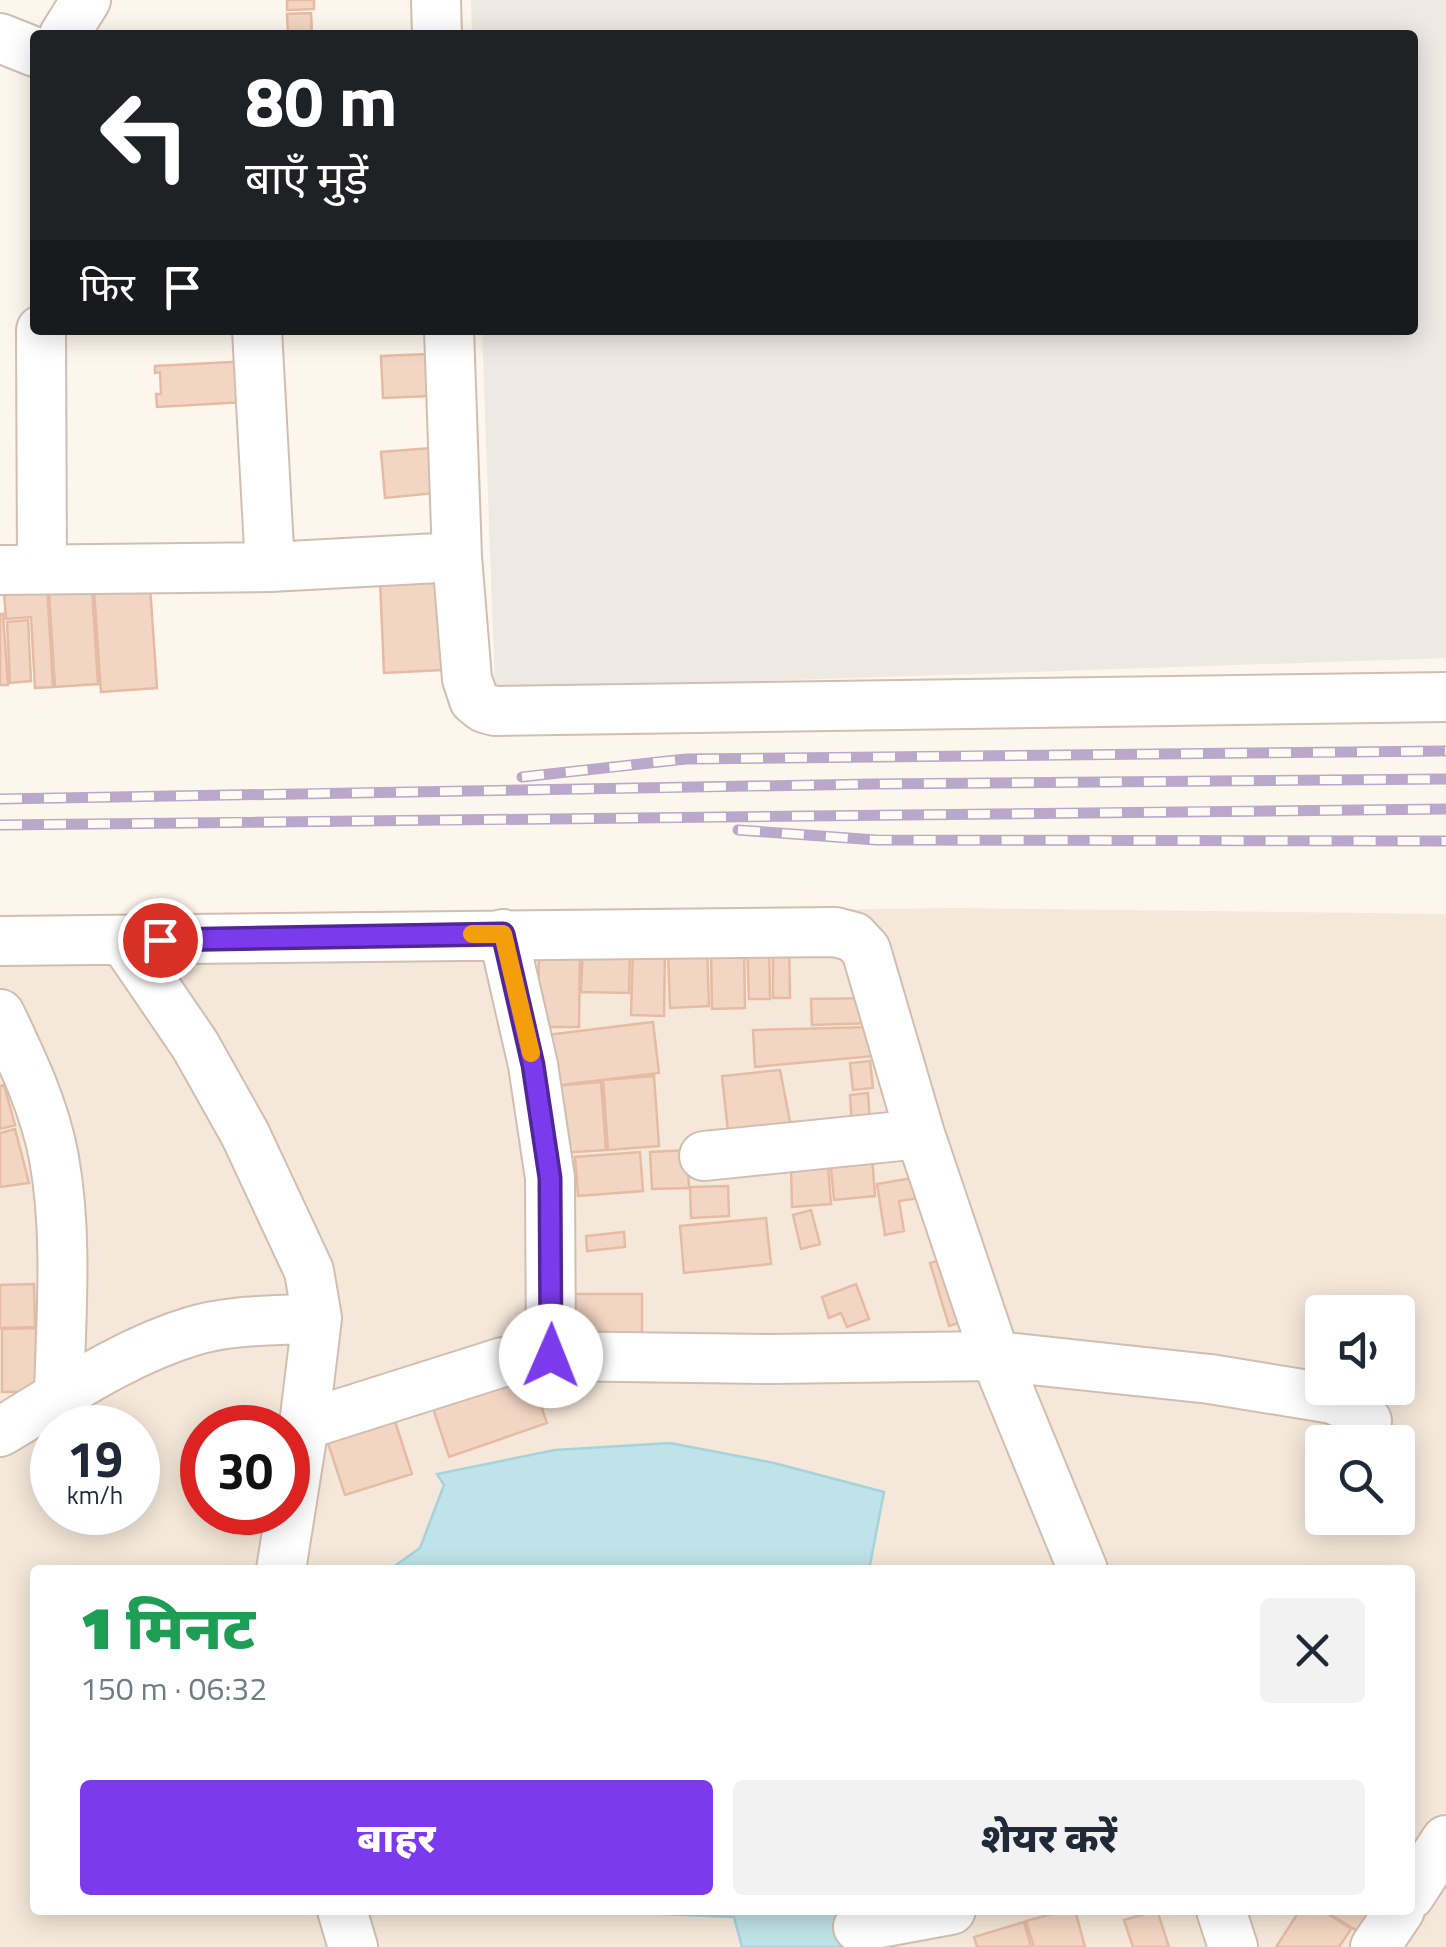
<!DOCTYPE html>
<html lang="hi">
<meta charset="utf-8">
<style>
body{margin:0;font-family:"Titillium Web","Noto Sans Devanagari",sans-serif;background:#f2f2f3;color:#1f2937;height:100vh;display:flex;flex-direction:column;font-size:38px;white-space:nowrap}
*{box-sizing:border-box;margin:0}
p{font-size:32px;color:#747a83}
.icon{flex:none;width:55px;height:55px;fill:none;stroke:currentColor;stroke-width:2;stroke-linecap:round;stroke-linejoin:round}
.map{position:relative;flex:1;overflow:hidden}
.side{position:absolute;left:30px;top:1565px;width:1385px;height:350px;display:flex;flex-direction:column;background:#fff;border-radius:10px;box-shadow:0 5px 25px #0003}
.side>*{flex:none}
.banner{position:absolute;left:30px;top:30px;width:1388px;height:305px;border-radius:10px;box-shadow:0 5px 25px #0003;background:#202124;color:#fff;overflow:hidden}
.fabs{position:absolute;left:1305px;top:1295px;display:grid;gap:20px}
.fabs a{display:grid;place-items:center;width:110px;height:110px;border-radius:10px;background:#fff;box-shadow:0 5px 25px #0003;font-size:50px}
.speed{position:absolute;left:30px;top:1405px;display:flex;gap:20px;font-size:50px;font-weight:700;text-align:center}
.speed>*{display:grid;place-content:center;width:130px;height:130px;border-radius:50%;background:#fff;box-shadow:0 5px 25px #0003;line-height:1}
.speed small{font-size:25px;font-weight:400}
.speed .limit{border:15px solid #d22;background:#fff;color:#111}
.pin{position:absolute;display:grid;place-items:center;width:85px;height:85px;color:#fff;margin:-42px;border:5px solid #fff;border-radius:50%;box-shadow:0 2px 10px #0007}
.me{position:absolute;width:110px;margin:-55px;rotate:1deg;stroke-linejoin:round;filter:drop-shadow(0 0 8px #0008)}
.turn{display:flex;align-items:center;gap:35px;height:210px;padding:0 50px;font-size:45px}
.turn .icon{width:130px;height:130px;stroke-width:2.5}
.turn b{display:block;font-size:70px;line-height:85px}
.then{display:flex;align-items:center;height:95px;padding:0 50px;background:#0003;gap:20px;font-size:38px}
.round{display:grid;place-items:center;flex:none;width:105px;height:105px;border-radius:10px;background:#f2f2f3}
.summary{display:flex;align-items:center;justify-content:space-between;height:170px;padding:0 50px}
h1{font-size:60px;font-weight:800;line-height:75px;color:#1e9e55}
.action{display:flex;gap:20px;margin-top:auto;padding:20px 50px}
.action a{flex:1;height:115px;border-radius:10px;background:#7c3aed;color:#fff;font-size:40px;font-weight:800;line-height:115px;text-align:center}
.action a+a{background:#f2f2f3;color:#1f2937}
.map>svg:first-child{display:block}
.residential{fill:#f5e8da;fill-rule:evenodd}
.industrial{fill:#efe9e4}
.water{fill:#bfe3e8;stroke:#a5d3da;stroke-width:2.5}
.building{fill:#f3d5c3;stroke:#e6bba3;stroke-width:2.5}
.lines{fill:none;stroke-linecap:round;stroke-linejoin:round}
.minor-casing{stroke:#d1beb0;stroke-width:52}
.minor{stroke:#fff;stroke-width:48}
.rail-casing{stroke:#b9a8c9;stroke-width:11}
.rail{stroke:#fffaf3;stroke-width:8;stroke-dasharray:22;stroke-linecap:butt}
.route-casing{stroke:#51269a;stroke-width:25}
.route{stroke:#7c3aed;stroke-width:18}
.slow{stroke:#f59e0b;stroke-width:18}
</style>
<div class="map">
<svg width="1446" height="1947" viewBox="0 0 1446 1947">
<rect width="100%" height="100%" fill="#fdf6ec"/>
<path class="residential" d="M956,908L1446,914V1947H0V920ZM1322,1312H1398V1388H1322ZM52,1428H138V1512H52ZM202,1428H288V1512H202ZM1322,1442H1398V1518H1322ZM35,1570H1410V1910H35Z"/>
<path class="industrial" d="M471,0H1446V658L495,690L482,330H1412V35H472Z"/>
<path class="water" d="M670,1443L774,1463L884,1492L869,1570H389L420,1548L444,1485L437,1474L555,1450Z
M563,1910H839L848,1947H742L734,1917Z"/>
<path class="building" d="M287,0H314V9L287,10Z
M311,13L312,35H288L287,14Z
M428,354L430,396L383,398L381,356Z
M250,361L245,402L157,407L156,394H161L160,372L155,373V366Z
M431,448L436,493L385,498L381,452Z
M439,577L443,670L384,673L380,580Z
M47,585L53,687L35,688L31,617L6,619L4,593Z
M150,586L157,688L101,692L94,590Z
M92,590L98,684L55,687L49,593Z
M0,614H3L8,685H0Z
M28,620L31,681L10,683L7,622Z
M747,940H769L770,999H749Z
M789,940L790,998H773V941Z
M583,946L630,947L629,993L581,992Z
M744,946L745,1008L712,1009L711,947Z
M633,948L665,949L664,1016L631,1015Z
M707,949L709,1006L670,1008L668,950Z
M539,950H580L579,1027H538Z
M872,998L873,1023L812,1025L811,999Z
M653,1022L659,1073L553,1086L546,1035Z
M875,1027L885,1055L755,1067L753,1030Z
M870,1061L873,1088L853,1090L850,1063Z
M780,1070L793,1137L729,1141L722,1076Z
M654,1076L659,1146L608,1150L603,1080Z
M601,1082L606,1150L559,1153L554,1086Z
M4,1085L15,1125L0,1129V1086Z
M868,1093L870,1124L852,1126L850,1095Z
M15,1129L29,1183L0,1187V1133Z
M871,1143L875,1196L834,1200L829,1147Z
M687,1150L689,1188L652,1189L650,1152Z
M640,1152L643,1191L578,1196L575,1157Z
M828,1166L831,1204L792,1207L791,1168Z
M930,1175L933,1196L899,1201L904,1231L885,1235L877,1184Z
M728,1186L729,1216L691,1218L690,1187Z
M811,1210L820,1244L801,1249L793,1215Z
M766,1218L771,1264L684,1273L680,1226Z
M624,1232L625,1247L587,1251L586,1236Z
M955,1255L974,1318L949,1326L930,1263Z
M34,1284L35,1327L0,1328V1285Z
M856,1284L869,1319L847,1327L841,1313L829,1318L822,1297Z
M572,1294H642V1342L573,1343Z
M36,1328V1391L2,1392V1329Z
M527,1365L547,1423L449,1457L430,1399Z
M391,1409L412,1474L345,1495L324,1431Z
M1066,1910H1075L1085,1947H1034L1026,1921Z
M1157,1910L1169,1947H1133L1124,1920Z
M1300,1910H1322L1351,1929L1339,1947H1276Z
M1333,1910H1388L1370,1939L1330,1914Z
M1024,1922L1031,1947H977L974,1937Z"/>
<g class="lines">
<defs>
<path id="minor" d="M436,0L437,35
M64,35L86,0
M0,38L35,52
M41,330L42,569
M257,330L270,567
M449,330L457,557L467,679L474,700L484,708L495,711L1446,697
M0,570L270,567L457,557
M503,934L533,1065L550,1178L551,1356
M0,941L835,932L854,937L866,950L920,1134L995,1356L1083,1570
M124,941L195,1045L245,1134L309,1271L317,1318L304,1425L281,1570
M0,1014C22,1060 45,1108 54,1158C68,1236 61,1318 59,1396
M704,1156L920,1134
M304,1425L503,1362L551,1356L771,1359L995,1356L1210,1379L1333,1399L1354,1409L1367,1421
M0,1432C62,1395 123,1352 193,1331C232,1319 277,1321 317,1318
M1410,1895L1446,1840
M342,1910L353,1947
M1221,1910L1233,1947
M858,1927L951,1910
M1375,1947L1400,1910"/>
</defs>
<use href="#minor" class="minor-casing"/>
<use href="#minor" class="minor"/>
<defs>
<path id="rail" d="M522,777L686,759L1446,751
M0,799L873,784L1446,779
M0,825L1446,809
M738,830L876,840L1446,841"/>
</defs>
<use href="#rail" class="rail-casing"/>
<use href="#rail" class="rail"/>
</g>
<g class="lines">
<defs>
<path id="route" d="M160,940L503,934L533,1065L550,1178L551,1356"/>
</defs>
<use href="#route" class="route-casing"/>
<use href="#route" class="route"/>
<path class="slow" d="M472,934H503L531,1053"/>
</g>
</svg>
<div class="fabs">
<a><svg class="icon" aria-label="sound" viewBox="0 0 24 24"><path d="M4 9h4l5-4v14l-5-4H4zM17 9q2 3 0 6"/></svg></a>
<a><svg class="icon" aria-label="search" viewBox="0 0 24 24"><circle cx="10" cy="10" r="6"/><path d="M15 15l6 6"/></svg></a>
</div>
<div class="speed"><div>19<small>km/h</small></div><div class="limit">30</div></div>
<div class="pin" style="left:160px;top:940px;background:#d93025"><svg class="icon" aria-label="arrive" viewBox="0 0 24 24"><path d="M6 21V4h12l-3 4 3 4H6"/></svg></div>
<svg class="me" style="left:551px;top:1356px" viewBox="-20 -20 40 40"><circle r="19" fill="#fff"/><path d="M0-13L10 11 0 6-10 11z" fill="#7c3aed"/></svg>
<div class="banner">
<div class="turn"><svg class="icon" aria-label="left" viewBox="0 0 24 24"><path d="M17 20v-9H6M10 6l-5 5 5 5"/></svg><div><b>80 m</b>बाएँ मुड़ें</div></div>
<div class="then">फिर<svg class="icon" aria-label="arrive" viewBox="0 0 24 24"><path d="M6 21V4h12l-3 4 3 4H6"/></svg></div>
</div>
<section class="side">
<div class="summary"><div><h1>1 मिनट</h1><p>150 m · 06:32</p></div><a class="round"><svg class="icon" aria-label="close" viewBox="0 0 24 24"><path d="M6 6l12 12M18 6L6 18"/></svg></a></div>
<div class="action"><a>बाहर</a><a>शेयर करें</a></div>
</section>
</div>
